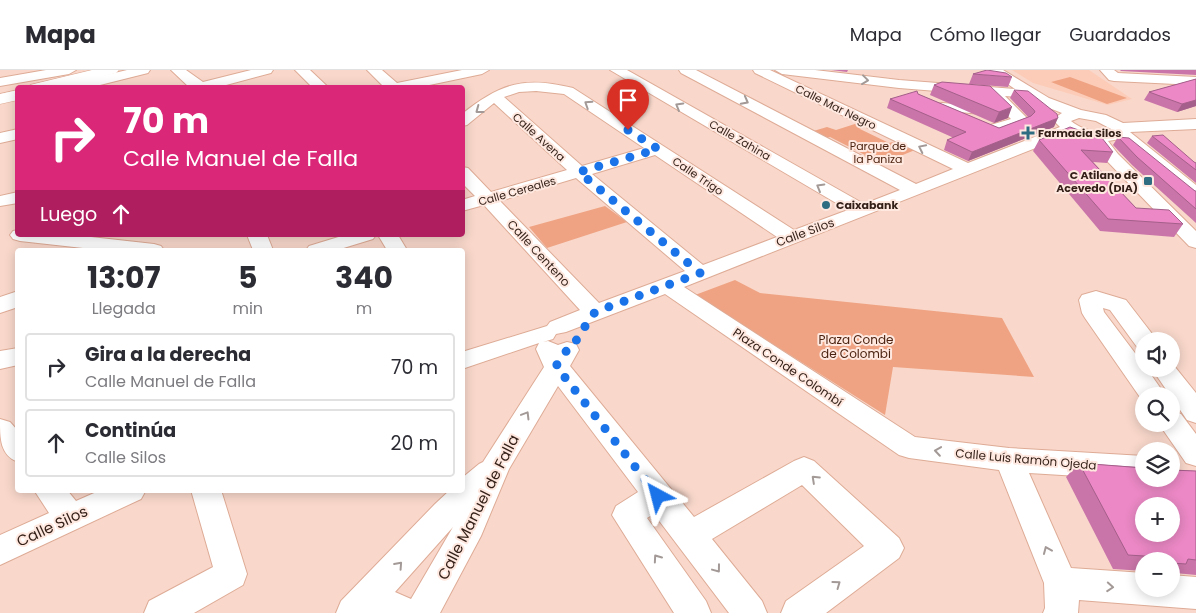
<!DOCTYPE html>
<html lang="es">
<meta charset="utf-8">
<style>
body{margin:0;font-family:Poppins,sans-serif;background:#f7f7f7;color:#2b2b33;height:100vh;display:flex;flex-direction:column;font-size:19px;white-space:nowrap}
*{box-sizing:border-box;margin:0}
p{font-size:16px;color:#7c7c81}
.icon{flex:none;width:28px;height:28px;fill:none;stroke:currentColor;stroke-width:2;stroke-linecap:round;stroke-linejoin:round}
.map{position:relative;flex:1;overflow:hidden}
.sheet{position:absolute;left:15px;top:178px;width:450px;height:245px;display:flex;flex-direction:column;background:#fff;border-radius:5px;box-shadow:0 2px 12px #0003}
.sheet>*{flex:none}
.guide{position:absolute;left:15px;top:15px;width:450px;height:152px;border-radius:5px;box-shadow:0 2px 12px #0003;background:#db2777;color:#fff;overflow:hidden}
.tools{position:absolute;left:1135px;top:262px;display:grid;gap:10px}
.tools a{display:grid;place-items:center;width:45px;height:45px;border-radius:50%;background:#fff;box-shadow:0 2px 12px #0003;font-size:25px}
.pin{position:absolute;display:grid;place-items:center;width:42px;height:42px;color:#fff;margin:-51px -21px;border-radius:50% 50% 50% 0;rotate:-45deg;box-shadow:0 0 5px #0007}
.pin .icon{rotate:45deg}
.me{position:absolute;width:55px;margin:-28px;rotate:322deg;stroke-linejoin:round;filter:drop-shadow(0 0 4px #0008)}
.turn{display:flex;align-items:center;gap:18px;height:105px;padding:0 25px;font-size:22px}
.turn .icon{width:65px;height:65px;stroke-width:2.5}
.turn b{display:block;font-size:35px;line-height:42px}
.then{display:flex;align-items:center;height:48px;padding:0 25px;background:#0003;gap:10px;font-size:19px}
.eta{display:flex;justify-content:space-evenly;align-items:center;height:85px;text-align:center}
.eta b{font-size:30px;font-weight:700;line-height:35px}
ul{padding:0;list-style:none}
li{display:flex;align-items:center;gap:15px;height:68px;margin:0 10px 8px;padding:0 15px;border:2px solid #e1e1e2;border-radius:5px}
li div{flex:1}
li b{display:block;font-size:19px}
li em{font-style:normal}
header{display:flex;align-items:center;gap:30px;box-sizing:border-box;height:70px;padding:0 25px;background:#fff;border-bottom:1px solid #e1e1e2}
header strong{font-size:24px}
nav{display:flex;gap:28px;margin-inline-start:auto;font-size:18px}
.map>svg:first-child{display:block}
.built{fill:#fcccb8}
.green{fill:#efa383}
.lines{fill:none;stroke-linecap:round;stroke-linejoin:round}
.minor-casing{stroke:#deab96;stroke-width:2}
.major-casing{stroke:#deab96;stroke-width:1}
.minor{fill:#fff;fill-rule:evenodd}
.major{fill:#fff;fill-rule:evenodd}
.wall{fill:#ca75a9}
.shaded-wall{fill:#a45f8a}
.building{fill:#eb88c5;stroke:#a45f8a;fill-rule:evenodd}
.oneway{stroke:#a39a97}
.route{stroke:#1a73e8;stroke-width:9;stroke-dasharray:0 16.2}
.poi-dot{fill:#2f6d83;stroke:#fee8df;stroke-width:2}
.labels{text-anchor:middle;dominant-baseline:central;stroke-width:4;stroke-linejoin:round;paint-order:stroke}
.far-street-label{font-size:11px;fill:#331f17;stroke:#fee8df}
.far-poi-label{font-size:11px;font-weight:bold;fill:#331f17;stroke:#fee8df;text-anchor:start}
.far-park-label{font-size:11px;fill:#4c2311;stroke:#fee8df}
.street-label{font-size:12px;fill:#331f17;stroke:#fee8df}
.park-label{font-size:12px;fill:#4c2311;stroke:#fee8df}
.near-street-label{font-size:15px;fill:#331f17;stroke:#fee8df}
</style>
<header>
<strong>Mapa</strong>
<nav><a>Mapa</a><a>Cómo llegar</a><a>Guardados</a></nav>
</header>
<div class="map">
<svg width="1196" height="543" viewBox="0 0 1196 543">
<rect width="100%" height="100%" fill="#f9d8cb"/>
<path class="built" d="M1012,0H1089L1132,29L1108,35L1033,13Z"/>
<path class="green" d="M1070,7L1127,28L1107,34L1051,12Z
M858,53L863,56L860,59L889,73L897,71L915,80L876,96L859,88L865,85L830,67L823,69L810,62L827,57L836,60Z
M605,136L627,152L547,178L529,157Z
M735,210L760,223L1002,248L1034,307L893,297L885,345L695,225Z"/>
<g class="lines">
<defs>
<path id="minor" d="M46,0H76L69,4L0,16V8Z
M127,0H150L148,3L88,18H62L64,15Z
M171,0H186L203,12L251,0H273L271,3L215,18H190Z
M295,0H310L329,18H313Z
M367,0H382L397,13L462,0H489L482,4L415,18H385Z
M610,0H627L864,134L900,120L681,3L679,0H696L916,114L953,99L755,3L753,0H770L968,93L1060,57L1055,52L1056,47L1062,43L1039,34L1030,28L1005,26L1029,50L1026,53C1015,57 993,71 984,59L987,56L1011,49L987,25L899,18L782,4L775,0H815L899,10L1015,19L987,0H1003L1049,28L1081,40L1106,45L1123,53L1196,49V59L1130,62L1196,115V129L1190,128L1120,69L1108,71L1118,84L1196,161V178L1189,176L1106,90L1091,70L1071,64L684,217L915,367L1009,378L1144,386V409H1147L1144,410L1029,403L1071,498L1144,503V519H1171V505L1196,507V539L1079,530L1078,543H1043L1045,538L1044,513L999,400L909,388L899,385L665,224L566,262L556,264L553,269L543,272L548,271L558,275L567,272L576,274L579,280L570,296L694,447L794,391L804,387L814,391L899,468L904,478L899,488L826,543H781L786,531L864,476L802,415L712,469L762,531L767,543H729L654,444L647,448L706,531L711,543H674L612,445L616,436L638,422L558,316L509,399L481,466L440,543H336L341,531L435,434L450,420H462V408L479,394L483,392L544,297L536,279L539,273L462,299V282L547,256L550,252L580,240L484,135L462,141V130L475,126L462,113V97L468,98L491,122L567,100L494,33L467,55L462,56V44C501,13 524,6 573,18L794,160L848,140ZM536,21L564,24L644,78L582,96L504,27L519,22ZM1079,48L1096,51L1113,60C1100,66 1081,59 1071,51ZM655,85L777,167L703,195L592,104ZM576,108L685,201L599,233L500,131ZM453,457L411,529L395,522Z
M1100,0H1114L1118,3L1196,7V15L1114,11L1109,10Z
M942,33L993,37L998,38L1000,41L998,44L993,45L937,40L935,37L937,34Z
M18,59V69L0,73V63Z
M18,122V133L0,136V126Z
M18,160V165H73L154,174L161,176L164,180H101L20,171L13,169L10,165L13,161Z
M247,165H267L273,180H253Z
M345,165H376L373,169L337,180H306L309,176Z
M378,165H398L407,180H387Z
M18,221V237L0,243V227Z
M1096,221L1126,230L1153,265L1157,271H1144V279L1137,277L1110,240L1103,238L1104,242L1144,295V299H1147L1166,326H1144V333L1085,248L1082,243L1079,230L1082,225Z
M18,278V295L0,299V281Z
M1171,292L1196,323V353L1187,350L1152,299H1171Z
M1171,341L1181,344L1196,364V396L1186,393L1159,354H1171Z
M0,349L10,352L18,361V392C0,385 0,369 0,349Z
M34,420H67L76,431L101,420H146L141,429L0,495V465L49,443Z
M191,420H221L247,504L243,515L194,543H144L149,531L213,497Z"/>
<path id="major" d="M92,0H119L116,3L58,18H28L30,15Z
M18,20V30L0,34V24Z"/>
</defs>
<use href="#minor" class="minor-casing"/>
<use href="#major" class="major-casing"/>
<use href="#minor" class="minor"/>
<use href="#major" class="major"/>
</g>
<path class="wall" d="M831,0H848L847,2Z
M1120,0H1196V5L1121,1Z
M973,4L1012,7L1008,17L969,14Z
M1196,9V36L1177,42L1144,30L1149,22Z
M934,15L990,16L1008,48L994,53L930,25Z
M1014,20L1054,57L968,91L944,80L947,70L954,68L887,38L890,29L918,24L999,58L1028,47L1010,28Z
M1152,66L1194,92L1196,93V113L1147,73Z
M1118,67L1195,121H1196V153L1132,95L1113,75Z
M1039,70L1113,82L1107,93L1093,92L1136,138L1183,154L1174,167L1100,161L1033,81Z
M1079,393L1196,401V505L1175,503L1171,506V491H1144V501L1113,499L1066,407Z"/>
<path class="shaded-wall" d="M1196,30V36L1177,42L1182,34Z
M1012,37L1008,48L994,53L999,42Z
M1058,48L1054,57L968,91L972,82Z"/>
<path class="building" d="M987,0L1006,3L1012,7L973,4Z
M1196,9V30L1182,34L1149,22Z
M942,12L990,16L1012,37L999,42L934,15Z
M1014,20L1028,21L1057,44L1058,48L972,82L947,70L966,62L890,29L917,21L918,24L999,58L1031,46L1035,42L1034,40Z
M1070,57L1087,63H1098L1113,82L1081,80L1136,138L1169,140L1183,154L1108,149L1039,70Z
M1163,65L1194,92L1196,93V100L1152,66Z
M1118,67L1129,68L1195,121H1196V139L1137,87Z
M1079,393L1144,398V409H1171V400L1196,401V490L1188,489L1186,494L1171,493V491H1162L1160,487L1128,485ZM1144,436H1171V464H1144Z"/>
<defs><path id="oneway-chevron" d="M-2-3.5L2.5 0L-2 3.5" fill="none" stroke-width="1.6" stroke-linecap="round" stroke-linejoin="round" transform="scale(1.25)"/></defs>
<g class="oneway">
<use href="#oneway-chevron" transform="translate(865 10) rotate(7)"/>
<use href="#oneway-chevron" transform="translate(745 31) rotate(28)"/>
<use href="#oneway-chevron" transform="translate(588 34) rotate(-147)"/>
<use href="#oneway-chevron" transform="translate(679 36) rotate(-150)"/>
<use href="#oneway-chevron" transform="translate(479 40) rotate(143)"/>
<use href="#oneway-chevron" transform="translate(922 78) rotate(-154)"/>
<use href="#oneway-chevron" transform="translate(820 117) rotate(-150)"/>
<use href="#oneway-chevron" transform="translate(526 345) rotate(-59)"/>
<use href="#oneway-chevron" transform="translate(938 381) rotate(-172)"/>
<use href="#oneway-chevron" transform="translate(815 409) rotate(-137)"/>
<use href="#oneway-chevron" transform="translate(1047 480) rotate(-113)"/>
<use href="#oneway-chevron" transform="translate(657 488) rotate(-125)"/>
<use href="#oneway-chevron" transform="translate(399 495) rotate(-48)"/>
<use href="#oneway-chevron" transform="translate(717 499) rotate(53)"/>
<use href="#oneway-chevron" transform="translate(837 514) rotate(-36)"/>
<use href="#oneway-chevron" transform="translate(1110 517) rotate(4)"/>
</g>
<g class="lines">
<path class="route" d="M628,60L658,79L579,102L700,203L595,242L577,268L575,275L567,280L556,296L658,426"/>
</g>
<g class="poi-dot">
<path d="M1025.5 55.5h5v5h5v5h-5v5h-5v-5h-5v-5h5z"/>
<rect x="1143" y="106" width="10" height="10" rx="2.5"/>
<circle cx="826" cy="135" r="5"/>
</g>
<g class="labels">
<g class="far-street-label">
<text transform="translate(836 37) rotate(26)">Calle Mar Negro</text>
<text transform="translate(539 67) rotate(42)">Calle Avena</text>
<text transform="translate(740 70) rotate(30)">Calle Zahina</text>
<text transform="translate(698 106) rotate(34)">Calle Trigo</text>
<text transform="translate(517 121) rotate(-16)">Calle Cereales</text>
</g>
<g class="far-poi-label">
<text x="1038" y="63">Farmacia Silos</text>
<text x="1138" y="105" text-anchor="end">C Atilano de<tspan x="1138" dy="13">Acevedo (DIA)</tspan></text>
<text x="836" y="135">Caixabank</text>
</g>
<g class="far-park-label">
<text x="878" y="76">Parque de<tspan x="878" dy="13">la Paniza</tspan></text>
</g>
<g class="street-label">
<text transform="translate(805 162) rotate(-20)">Calle Silos</text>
<text transform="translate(539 183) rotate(47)">Calle Centeno</text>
<text transform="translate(788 297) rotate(34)">Plaza Conde Colombí</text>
<text transform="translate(1026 389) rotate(5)">Calle Luís Ramón Ojeda</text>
</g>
<g class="park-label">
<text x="856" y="269">Plaza Conde<tspan x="856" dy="14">de Colombi</tspan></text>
</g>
<g class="near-street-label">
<text transform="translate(478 437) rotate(-63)">Calle Manuel de Falla</text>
<text transform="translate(52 456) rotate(-25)">Calle Silos</text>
</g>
</g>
</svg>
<div class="tools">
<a><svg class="icon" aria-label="sound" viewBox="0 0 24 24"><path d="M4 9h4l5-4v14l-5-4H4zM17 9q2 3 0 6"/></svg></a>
<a><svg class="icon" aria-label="search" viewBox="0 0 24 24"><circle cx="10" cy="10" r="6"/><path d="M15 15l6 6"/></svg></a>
<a><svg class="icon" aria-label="layers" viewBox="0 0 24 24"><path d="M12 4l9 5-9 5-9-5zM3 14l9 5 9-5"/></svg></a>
<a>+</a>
<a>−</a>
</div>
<div class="pin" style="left:628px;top:60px;background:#d93025"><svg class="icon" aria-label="arrive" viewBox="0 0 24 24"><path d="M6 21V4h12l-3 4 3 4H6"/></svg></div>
<svg class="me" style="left:658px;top:426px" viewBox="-20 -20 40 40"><path d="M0-17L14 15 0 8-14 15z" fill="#1a73e8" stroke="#fff" stroke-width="4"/></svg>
<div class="guide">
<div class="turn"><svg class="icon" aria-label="right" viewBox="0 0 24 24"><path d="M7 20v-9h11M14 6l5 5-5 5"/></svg><div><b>70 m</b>Calle Manuel de Falla</div></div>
<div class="then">Luego<svg class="icon" aria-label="ahead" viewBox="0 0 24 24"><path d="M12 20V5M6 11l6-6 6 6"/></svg></div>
</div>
<section class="sheet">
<div class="eta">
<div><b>13:07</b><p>Llegada</p></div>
<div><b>5</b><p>min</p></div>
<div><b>340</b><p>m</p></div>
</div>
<ul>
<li><svg class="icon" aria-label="right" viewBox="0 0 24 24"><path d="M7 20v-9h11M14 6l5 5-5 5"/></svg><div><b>Gira a la derecha</b><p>Calle Manuel de Falla</p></div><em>70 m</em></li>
<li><svg class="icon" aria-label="ahead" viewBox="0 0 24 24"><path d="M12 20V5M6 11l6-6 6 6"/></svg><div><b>Continúa</b><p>Calle Silos</p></div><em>20 m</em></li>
</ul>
</section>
</div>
